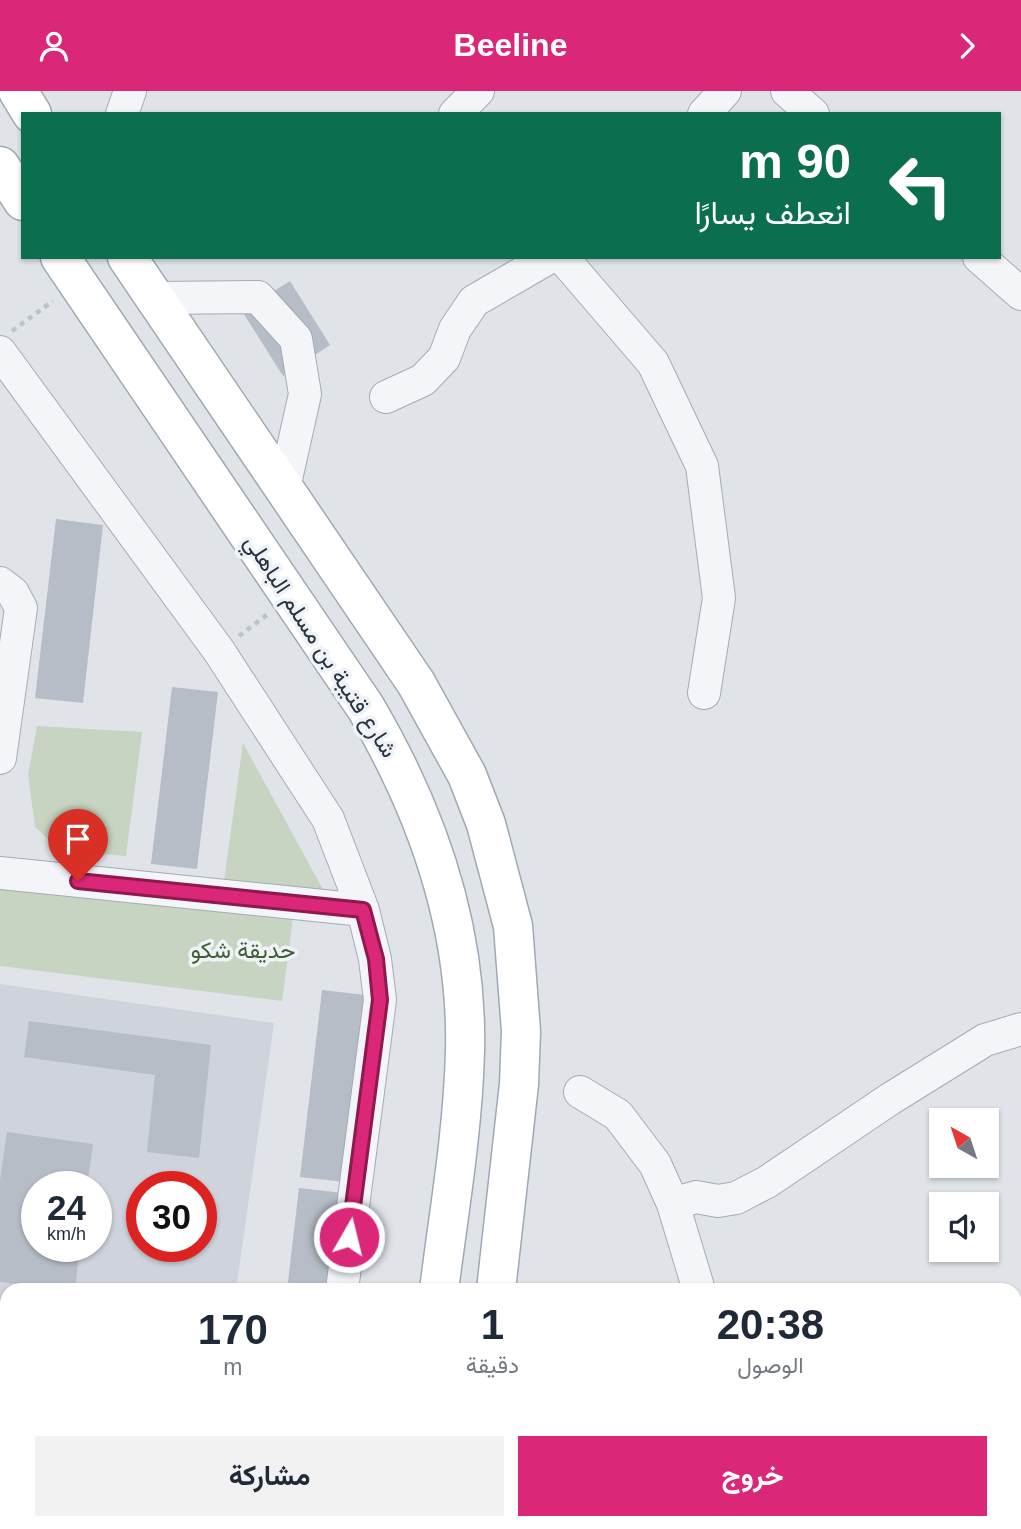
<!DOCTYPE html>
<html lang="ar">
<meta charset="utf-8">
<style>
body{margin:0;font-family:Helvetica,Vazirmatn,sans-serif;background:#f2f2f3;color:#1f2937;direction:rtl;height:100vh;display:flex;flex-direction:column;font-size:26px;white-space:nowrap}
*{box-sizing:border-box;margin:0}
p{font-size:23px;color:#747a83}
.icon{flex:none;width:38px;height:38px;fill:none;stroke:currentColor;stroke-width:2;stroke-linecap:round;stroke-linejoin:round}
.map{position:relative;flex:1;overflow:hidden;direction:ltr}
.details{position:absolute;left:0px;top:1192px;width:1022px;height:247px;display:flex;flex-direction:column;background:#fff;border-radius:21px 21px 0 0;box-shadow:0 2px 5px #0004;direction:rtl}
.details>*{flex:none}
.top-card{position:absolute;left:21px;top:21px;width:980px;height:147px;border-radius:0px;box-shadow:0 2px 5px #0004;direction:rtl;background:#0b6e4f;color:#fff;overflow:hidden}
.needle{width:46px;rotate:321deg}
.buttons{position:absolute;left:929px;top:1017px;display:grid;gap:14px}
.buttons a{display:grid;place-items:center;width:70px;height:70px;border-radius:0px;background:#fff;box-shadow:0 2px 5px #0004;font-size:35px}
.speed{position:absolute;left:21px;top:1080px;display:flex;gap:14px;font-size:35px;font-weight:700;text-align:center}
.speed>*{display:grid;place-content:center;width:91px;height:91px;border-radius:50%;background:#fff;box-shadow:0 2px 5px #0004;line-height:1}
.speed small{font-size:18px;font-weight:400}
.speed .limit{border:10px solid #d22;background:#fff;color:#111}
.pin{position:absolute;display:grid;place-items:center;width:60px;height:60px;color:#fff;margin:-72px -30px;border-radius:50% 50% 50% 0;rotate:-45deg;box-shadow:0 0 7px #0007}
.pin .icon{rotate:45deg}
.me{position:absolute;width:77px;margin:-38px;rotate:8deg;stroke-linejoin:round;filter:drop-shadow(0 0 5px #0008)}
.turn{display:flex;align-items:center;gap:24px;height:147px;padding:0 35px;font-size:32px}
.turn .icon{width:91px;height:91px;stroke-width:2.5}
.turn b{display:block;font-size:49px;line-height:60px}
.eta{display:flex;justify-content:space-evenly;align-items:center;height:119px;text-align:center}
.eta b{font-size:42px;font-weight:700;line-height:49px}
.button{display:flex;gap:14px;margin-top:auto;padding:14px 35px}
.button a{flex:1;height:80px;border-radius:0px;background:#db2777;color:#fff;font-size:28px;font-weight:700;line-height:80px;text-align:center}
.button a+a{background:#f2f2f3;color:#1f2937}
header{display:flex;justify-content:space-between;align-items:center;height:91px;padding:0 35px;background:#db2777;color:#fff;font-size:32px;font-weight:700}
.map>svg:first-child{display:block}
.built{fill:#ced3dc;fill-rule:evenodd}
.green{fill:#c6d4c1}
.building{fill:#b7bdc7}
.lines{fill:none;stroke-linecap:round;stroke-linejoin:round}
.minor-casing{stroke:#a5abb4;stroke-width:34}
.major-casing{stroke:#9fa9b6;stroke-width:41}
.path{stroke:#bec2c9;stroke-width:4.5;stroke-dasharray:5 5;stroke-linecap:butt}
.minor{stroke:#f3f5f8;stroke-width:32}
.major{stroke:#fff;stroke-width:38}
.route-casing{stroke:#8e194d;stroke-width:18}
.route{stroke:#db2777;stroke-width:12}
.labels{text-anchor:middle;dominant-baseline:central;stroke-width:7;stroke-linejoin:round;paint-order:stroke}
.street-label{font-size:23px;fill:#283242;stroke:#eff3f7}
.park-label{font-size:23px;fill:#3e5e34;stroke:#eff3f7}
</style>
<header><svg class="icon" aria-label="forward" viewBox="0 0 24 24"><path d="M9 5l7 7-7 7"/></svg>Beeline<svg class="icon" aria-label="person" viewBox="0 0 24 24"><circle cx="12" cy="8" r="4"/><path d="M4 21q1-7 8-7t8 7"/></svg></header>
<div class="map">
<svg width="1021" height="1438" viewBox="0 0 1021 1438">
<rect width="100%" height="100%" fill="#e0e4e9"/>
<path class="built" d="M0,893L274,932L236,1199H7V1297L0,1296ZM37,1096H96V1155H37ZM142,1096H201V1155H142Z"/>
<path class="green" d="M37,635L142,641L126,765L61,760L35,736L28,684Z
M243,652L326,804L224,790Z
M0,788L294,819L282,910L0,875Z
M7,1410V1432H199L198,1438H3Z"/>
<path class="building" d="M290,190L330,254L283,285L242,220Z
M56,428L103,434L83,612L35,607Z
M172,596L218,601L197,778L151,773Z
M322,899L374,905L345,1091L300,1086Z
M29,930L211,954L199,1067L147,1061L155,984L24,966Z
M7,1041L93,1053L87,1096H37V1155H80L75,1199L0,1191V1089Z
M299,1097L343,1102L331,1199H287Z
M0,1262L7,1263V1297L0,1296Z
M0,1314L7,1315L2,1388H0Z
M256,1432H297L296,1438H255Z"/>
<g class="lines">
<defs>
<path id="minor" d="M787,0L813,23
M122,23L130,0
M455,23L478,0
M704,23L725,0
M562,166L653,272L702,375L719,507L704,602
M979,166L1021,203
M155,207L258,206L296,248L305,303L284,397
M0,261L219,560L328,728L363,819L375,868L380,909L342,1199
M386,306L423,289L444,267L455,238L474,210L550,166
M0,492L13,502L21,517L0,667
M0,782L363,819
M580,1001L618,1024L655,1073L673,1113L699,1199
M673,1113L696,1106L718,1110L736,1107L767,1091L890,1008L985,949L1021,938
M801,1432L803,1438
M310,1438V1432"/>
<path id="major" d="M18,0L32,23
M0,75L23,110
M60,166L366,617C427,721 468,837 465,960C463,1040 449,1120 439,1199
M127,166L416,592L467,684L486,733L513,835L521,940L519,993L496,1199
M411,1438L412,1432
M463,1438L464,1432"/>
</defs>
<use href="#minor" class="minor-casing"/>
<use href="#major" class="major-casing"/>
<path class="path" d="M12,240L53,210
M239,545L268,523"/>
<use href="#minor" class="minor"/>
<use href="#major" class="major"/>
</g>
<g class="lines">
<defs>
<path id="route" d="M78,790L363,819L376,868L380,909L349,1146"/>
</defs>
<use href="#route" class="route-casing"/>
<use href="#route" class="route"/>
</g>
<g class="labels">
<g class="street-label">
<text transform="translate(321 555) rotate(57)">شارع قتيبة بن مسلم الباهلي</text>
</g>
<g class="park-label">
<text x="243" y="859">حديقة شكو</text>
</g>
</g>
</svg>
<div class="buttons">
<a><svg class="needle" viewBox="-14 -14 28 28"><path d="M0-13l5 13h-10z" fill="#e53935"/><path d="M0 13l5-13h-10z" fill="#747a83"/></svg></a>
<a><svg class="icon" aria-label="sound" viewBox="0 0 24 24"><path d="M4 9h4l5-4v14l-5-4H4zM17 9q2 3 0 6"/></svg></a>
</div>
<div class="speed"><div>24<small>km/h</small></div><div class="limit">30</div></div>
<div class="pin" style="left:78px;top:790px;background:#d93025"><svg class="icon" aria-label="arrive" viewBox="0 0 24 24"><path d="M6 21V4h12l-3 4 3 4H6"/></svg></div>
<svg class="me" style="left:349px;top:1146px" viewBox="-20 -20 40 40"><circle r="17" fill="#db2777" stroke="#fff" stroke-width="3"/><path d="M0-11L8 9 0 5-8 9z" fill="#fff"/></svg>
<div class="top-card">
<div class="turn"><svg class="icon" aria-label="left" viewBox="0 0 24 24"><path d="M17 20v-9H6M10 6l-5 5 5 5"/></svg><div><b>90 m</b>انعطف يسارًا</div></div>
</div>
<section class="details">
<div class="eta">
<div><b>20:38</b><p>الوصول</p></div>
<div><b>1</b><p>دقيقة</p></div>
<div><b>170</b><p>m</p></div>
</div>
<div class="button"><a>خروج</a><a>مشاركة</a></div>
</section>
</div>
